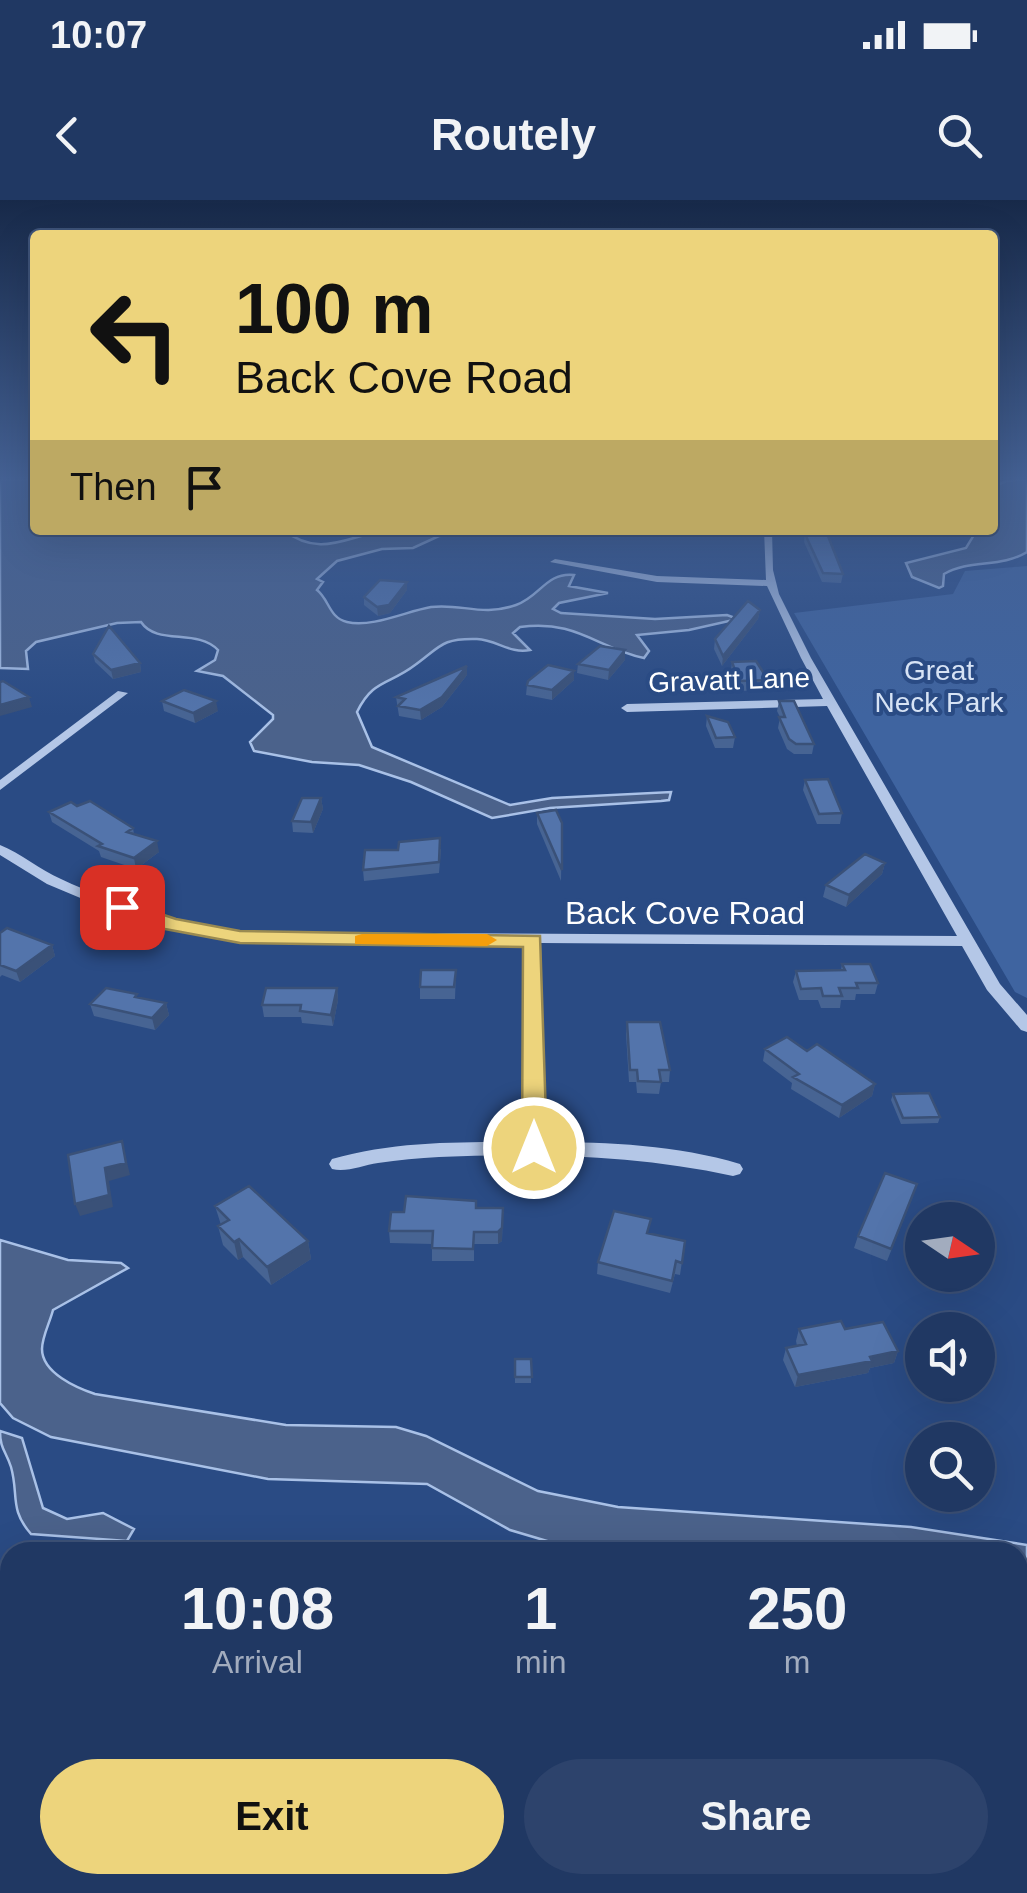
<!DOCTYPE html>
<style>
body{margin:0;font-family:Helvetica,sans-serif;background:#2d436c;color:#f1f3f6;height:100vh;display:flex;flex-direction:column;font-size:38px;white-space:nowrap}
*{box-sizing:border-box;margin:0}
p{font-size:32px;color:#a2acbe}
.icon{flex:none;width:55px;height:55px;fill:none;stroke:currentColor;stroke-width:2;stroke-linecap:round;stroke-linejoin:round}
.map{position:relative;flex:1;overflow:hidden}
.side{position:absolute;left:0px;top:1342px;width:1028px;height:352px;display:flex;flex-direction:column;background:#203863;border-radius:30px 30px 0 0;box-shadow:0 10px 40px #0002,0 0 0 2px #3d5278}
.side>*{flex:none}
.hud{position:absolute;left:30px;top:30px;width:968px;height:305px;border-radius:10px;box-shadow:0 10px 40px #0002,0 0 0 2px #3d5278;background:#edd47c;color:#111;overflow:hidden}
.needle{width:65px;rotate:103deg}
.tools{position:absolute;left:905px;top:1002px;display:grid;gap:20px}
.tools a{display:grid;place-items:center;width:90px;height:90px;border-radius:50%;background:#203863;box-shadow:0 10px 40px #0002,0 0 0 2px #3d5278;font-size:50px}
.pin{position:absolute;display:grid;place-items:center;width:85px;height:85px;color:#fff;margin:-42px;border-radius:20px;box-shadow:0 5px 15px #0006}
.me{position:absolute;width:110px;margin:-55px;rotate:0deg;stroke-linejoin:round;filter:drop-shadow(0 0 8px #0008)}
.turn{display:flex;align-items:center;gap:35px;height:210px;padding:0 40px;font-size:45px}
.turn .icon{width:130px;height:130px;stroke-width:2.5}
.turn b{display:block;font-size:70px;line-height:85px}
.then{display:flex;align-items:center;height:95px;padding:0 40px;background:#0003;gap:20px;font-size:38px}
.eta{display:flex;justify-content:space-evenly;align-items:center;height:170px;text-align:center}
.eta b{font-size:60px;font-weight:700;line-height:70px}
.action{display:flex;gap:20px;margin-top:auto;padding:20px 40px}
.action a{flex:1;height:115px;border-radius:60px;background:#edd47c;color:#111;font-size:40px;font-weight:700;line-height:115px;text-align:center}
.action a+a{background:#2d436c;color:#f1f3f6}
.status{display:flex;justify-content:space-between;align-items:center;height:70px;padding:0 50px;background:#203863;direction:ltr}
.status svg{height:28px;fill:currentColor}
header{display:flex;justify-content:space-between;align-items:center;height:130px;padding:0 40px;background:#203863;font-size:45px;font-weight:700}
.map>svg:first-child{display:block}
.green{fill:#3f64a0}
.water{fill:#4b628b;stroke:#a9c1e7;stroke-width:2.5}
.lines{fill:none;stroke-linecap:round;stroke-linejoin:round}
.minor{fill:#b4c7e7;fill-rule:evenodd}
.wall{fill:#476493}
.shaded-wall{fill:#3a5178}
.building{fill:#5374ab;stroke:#3a5178;stroke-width:2.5}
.route{fill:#edd47c;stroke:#9a8a51;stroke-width:2.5}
.slow{fill:#f59e0b}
.labels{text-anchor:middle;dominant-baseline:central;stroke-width:8;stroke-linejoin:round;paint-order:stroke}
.far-park-label{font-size:28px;fill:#d7e3f5;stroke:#2a4b84}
.far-street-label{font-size:28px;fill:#fff;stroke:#2a4b84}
.street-label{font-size:32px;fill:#fff;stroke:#2a4b84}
</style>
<div class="status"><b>10:07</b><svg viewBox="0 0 49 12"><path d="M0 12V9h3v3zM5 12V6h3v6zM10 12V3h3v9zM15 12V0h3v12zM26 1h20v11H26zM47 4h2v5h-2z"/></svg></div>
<header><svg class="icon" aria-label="back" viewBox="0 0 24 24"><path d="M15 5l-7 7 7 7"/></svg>Routely<svg class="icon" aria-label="search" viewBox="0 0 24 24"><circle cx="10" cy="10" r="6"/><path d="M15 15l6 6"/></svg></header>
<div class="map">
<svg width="1027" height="1693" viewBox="0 0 1027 1693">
<rect width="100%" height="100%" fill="#2a4b84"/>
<path class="green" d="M1027,366V798L1015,792L794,413L953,394L965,371Z"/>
<path class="water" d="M0,279H35V330H283C323,360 348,334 390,330C421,327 455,330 487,330L439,336L413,348L382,349L337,361L317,379L323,382L317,390C329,399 329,418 347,422C372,428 407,411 431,407C461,403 482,417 516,405C540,397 546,372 574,375L569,386L608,393L559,403L553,409L561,413L655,419L727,415L738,419L689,430L637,435L649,451L644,458C597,448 576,419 520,427L513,433L530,450C510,454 497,440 477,439C442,438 441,446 415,465C389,485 373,479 357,512L372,547L510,605L552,598L671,592L669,600L661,601L550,608L492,618L411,582L359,565L312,562L254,551L250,542L273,519V515L223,476L197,471L215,460L218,450C197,428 157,446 141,422L117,423L36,442L26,451L28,469L0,468Z
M1027,279V352C1001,368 970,359 944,374L943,386L939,388L912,377L906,363L966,348L974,335L880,330H992L993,287L1006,281Z
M0,1040L68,1060L121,1063L128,1068L53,1110C50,1122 42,1137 42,1149C42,1173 77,1188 95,1194L286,1225L396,1227L426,1236L538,1291L618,1307L911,1327L1027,1345V1405L1018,1402V1352H584L510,1330L427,1284L268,1279L51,1237L13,1218L0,1203Z
M0,1231L22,1238L43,1308L67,1319L103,1313L134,1329L127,1341L31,1334C9,1309 19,1295 11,1267C6,1251 0,1249 0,1231Z"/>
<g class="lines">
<path class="minor" d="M764,330H772L773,370L779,394L811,458L1000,784L1027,815V832L1021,830L987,790L962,746L541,743L544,942C609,942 677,945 740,964L743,969L740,974L733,976C636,955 538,953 439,957C419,958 398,960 378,963C363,965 346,973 332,969L329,964L332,959C394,941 461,942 524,942L525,743L240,742L180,730L109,710L47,684L0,655V645C21,653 40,670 61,679C118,706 178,722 240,732L957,736L827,506L627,512L621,508L627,504L823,499L801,458L767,386L657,382L550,362L555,359L657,376L766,380Z
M118,491L128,493L0,590V580Z"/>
</g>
<path class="wall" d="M805,334L843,374L841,383L822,382L804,342Z
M407,390L390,413L378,416L364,405V397Z
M760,410L758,419L722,466L714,449L715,439Z
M625,450V460L608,480L577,473L578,464Z
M93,454L140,463L141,472L113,479L95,462Z
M732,462L768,480L766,490L738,491L731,471Z
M574,471V480L552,500L526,495L527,485Z
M467,475L442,507L421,520L399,516L396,497Z
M162,501L218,511L195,523L164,511Z
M779,501L814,544L812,554H794L787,549L778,528L780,517L777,511Z
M707,516L735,537L733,548H715L706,526Z
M805,580L842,613L840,624H817L803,590Z
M321,598L323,609L313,633L293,632L292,621Z
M77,606L133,628L134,634L159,652L136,669L101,657L99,651L52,622L49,612Z
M537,613L562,623L561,681L537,624Z
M441,649L439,673L364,681L363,670Z
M885,663L882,674L846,707L823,697L826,685Z
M0,733L52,745L55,756L20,782L2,775L0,777Z
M842,764L878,783L875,794H856L855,800H841L840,808H821L818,800H799L793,782L796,771L841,770Z
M456,770L455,799H420V787Z
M337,788L338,800L333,826L302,823L301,817H264L262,805Z
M138,798L166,803L169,815L155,830L94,816L90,804Z
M627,822L670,870L669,882H661L659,894L637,893L636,882H629L626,834Z
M765,849L875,884L872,896L839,918L791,889L792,883L763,861Z
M893,894L940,917L938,923L901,924L891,900Z
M913,996L887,1061L854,1048L858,1036Z
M215,1006L308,1041L311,1059L271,1085L243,1057L238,1060L223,1045L218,1026L221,1025Z
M477,1008H503L502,1041L498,1044H474V1061H432V1044L390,1043L389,1031L404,1012Z
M649,1033L685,1041L680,1075L675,1074L670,1093L597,1074L598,1062Z
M799,1129H845L898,1151L894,1163L870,1168L868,1173L795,1187L783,1160L786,1148L797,1146L796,1141Z
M515,1159H531V1183H515Z"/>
<path class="shaded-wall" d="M407,382V390L390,413L378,416L377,407Z
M760,410L758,419L722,466L723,456Z
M625,450V460L608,480L609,470Z
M140,463L141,472L113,479L111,470Z
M467,466V475L442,507L421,520L420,510Z
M574,471V480L552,500V490Z
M29,497L32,507L0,516V505Z
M216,501L218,511L195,523L193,513Z
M321,598L323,609L313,633L311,622Z
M157,641L159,652L136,669L134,658Z
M885,663L882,674L846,707L849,695Z
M52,745L55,756L20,782L16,771Z
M337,788L338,800L333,826L331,815Z
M166,803L169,815L155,830L152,818Z
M875,884L872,896L839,918L842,905Z
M122,941L130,975L109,981L113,1007L80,1016L75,1004Z
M503,1008L502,1041L498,1044V1032Z
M239,1039L243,1057L238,1060L234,1042Z
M308,1041L311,1059L271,1085L267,1067Z
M898,1151L894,1163L870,1168L868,1173L795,1187L798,1175Z"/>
<path class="building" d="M826,331L843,374L823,373L805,334Z
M380,380L407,382L389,405L377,407L364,397Z
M748,401L760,410L723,456L715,439Z
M109,426L140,463L111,470L93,454Z
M600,446L625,450L609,470L578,464Z
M756,461L768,480L739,481L732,462Z
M548,465L574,471L552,490L527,485L528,481Z
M467,466L442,497L420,510L398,506L405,499L396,497Z
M3,481L29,497L0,505V482Z
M184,490L216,501L193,513L162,501Z
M779,501H794L814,544H796L789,539L779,517H785Z
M707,516L728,522L735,537L716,538Z
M828,579L842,613L819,614L805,580Z
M302,598H321L311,622L292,621Z
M90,601L133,628L127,632L157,641L134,658L98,646L102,644L49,612L71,602L77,606Z
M556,610L562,623V670L537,613Z
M440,638L439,662L363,670L365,650H398L399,642Z
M865,654L885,663L849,695L826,685Z
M7,728L52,745L16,771L0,765V733Z
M842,764H870L878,783H856L858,788H839L842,796H823L821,788L801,789L796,771L845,770Z
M421,770H456L454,787H420Z
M106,788L137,794L135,797L166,803L152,818L90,804Z
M266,788H337L331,815L300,811L301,805H262Z
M627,822H660L670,870H659L661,882L638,881L637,870H630Z
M787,837L807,851L817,844L875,884L842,905L793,877L799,874L765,849Z
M929,893L940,917L903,918L893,894Z
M122,941L126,963L105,968L109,995L75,1004L68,955Z
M885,973L917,984L891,1049L858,1036Z
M249,986L308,1041L267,1067L239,1039L234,1042L218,1026L229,1020L215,1006Z
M406,996L476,1001V1008H503L502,1028L498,1032H474L473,1049L432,1048L433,1031H389L391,1012H404Z
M614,1011L651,1019L647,1033L685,1041L682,1063L676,1061L672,1081L598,1062Z
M841,1121L845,1129L883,1122L898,1151L870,1157L872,1161L798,1175L786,1148L806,1144L799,1129Z
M515,1159H531L532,1177H515Z"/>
<linearGradient id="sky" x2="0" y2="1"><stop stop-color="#172949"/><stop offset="0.54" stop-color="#446194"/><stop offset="1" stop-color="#446194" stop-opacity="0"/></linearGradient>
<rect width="1027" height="516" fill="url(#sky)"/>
<path class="route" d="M122,701L176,719L240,731L540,736L547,948L543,954H525L522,948L523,747L240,743L165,729L115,711V703Z"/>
<path class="slow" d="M362,734H487L497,740L487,746L355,744V736Z"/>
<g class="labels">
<g class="far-park-label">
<text x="939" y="470">Great<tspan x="939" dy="32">Neck Park</tspan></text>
</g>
<g class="far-street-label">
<text transform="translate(729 480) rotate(-2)">Gravatt Lane</text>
</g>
<g class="street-label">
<text x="685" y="713">Back Cove Road</text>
</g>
</g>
</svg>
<div class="tools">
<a><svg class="needle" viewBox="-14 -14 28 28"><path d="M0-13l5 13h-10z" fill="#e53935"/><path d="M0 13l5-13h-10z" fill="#a2acbe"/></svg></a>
<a><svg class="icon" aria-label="sound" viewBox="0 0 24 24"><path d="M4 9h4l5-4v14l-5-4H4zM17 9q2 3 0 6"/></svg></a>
<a><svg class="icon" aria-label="search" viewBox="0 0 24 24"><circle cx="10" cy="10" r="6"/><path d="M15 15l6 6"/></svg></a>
</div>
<div class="pin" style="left:122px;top:707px;background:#d93025"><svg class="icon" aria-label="arrive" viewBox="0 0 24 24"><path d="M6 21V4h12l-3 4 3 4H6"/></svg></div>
<svg class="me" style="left:534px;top:948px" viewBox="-20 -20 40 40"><circle r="17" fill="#edd47c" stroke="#fff" stroke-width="3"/><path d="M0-11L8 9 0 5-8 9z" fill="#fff"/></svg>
<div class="hud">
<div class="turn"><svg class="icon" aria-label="left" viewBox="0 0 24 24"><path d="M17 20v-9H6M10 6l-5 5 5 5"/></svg><div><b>100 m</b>Back Cove Road</div></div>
<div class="then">Then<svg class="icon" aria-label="arrive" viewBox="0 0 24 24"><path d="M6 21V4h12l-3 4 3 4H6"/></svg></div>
</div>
<section class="side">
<div class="eta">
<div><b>10:08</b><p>Arrival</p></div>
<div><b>1</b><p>min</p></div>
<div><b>250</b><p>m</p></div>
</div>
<div class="action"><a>Exit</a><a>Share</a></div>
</section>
</div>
